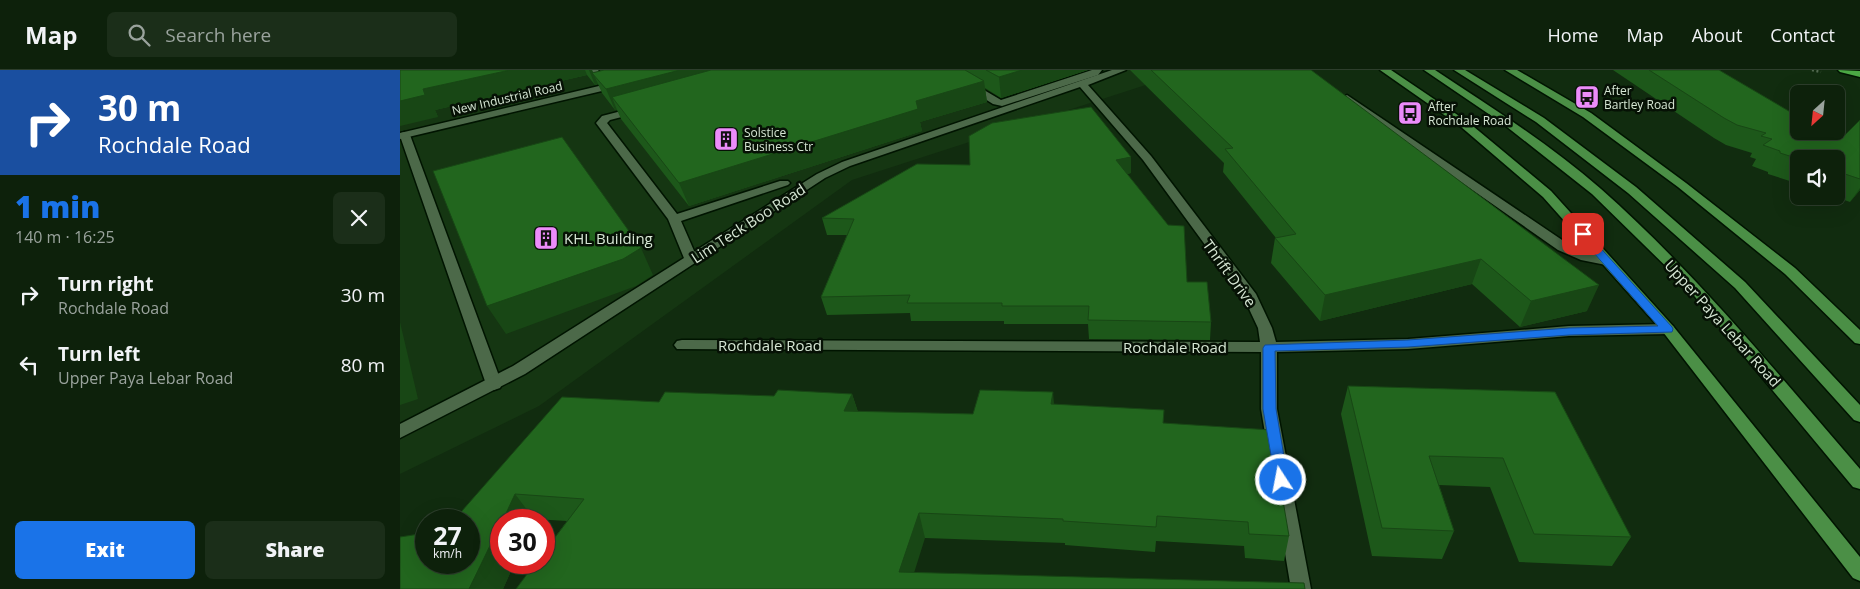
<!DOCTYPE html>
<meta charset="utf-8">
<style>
body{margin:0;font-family:"Open Sans",sans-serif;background:#1b2e19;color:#f1f3f6;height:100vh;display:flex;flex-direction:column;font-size:19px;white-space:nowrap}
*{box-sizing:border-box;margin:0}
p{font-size:16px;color:#9aa39d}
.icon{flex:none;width:28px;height:28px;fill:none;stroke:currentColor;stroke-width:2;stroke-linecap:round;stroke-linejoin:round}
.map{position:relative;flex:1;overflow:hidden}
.drawer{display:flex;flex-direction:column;background:#0d210b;width:400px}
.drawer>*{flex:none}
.guide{background:#1a4fa0;color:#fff;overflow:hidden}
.needle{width:32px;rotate:207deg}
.fabs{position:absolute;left:1390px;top:15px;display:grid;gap:10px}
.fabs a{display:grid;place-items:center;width:55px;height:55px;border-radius:8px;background:#0d210b;box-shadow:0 5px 20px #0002,0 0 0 1px #2d3e2c;font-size:25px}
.speed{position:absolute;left:15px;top:439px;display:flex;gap:10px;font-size:25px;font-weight:700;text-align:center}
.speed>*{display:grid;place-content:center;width:65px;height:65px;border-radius:50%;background:#0d210b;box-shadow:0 5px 20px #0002,0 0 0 1px #2d3e2c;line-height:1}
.speed small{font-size:12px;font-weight:400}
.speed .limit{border:8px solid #d22;background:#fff;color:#111}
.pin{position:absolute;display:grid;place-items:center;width:42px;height:42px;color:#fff;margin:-21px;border-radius:10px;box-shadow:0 2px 8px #0006}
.me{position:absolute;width:55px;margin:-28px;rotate:349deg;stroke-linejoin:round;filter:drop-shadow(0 0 4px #0008)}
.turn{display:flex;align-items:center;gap:18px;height:105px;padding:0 15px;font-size:22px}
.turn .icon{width:65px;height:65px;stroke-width:2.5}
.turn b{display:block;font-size:35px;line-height:42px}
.round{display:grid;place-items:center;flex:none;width:52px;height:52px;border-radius:8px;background:#1b2e19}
.head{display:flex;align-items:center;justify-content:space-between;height:85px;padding:0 15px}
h1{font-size:30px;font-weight:800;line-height:38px;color:#1a73e8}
.primary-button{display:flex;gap:10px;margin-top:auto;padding:10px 15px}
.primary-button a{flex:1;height:58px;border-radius:8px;background:#1a73e8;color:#fff;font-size:20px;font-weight:800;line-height:58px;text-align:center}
.primary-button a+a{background:#1b2e19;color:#f1f3f6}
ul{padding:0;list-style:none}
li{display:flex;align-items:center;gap:15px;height:70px;padding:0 15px}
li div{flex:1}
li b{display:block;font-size:19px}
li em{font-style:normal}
header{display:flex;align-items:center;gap:30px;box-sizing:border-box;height:70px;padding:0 25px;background:#0d210b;border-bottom:1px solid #2d3e2c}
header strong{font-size:24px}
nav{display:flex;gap:28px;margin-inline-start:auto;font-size:18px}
.search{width:350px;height:45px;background:#1b2e19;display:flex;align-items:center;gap:12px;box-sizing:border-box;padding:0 18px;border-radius:8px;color:#9aa39d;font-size:19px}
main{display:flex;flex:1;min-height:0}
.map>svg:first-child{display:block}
.built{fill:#153612}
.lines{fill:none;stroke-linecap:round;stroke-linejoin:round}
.lane-casing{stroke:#001400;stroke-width:3}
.street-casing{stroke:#001400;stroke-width:3}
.primary-casing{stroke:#001400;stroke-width:3}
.highway-casing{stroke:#001400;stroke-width:3}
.path{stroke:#526950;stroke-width:2.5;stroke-dasharray:2 2.5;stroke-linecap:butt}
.lane{fill:#4c6949;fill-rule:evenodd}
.street{fill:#4c6949;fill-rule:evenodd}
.primary{fill:#4b8f46;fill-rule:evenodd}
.highway{fill:#4ba844;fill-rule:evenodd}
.wall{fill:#1d581a}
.shaded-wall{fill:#184715}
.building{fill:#22661e;stroke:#184715}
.route{fill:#1a73e8;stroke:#114b97}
.labels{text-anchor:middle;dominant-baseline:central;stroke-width:5;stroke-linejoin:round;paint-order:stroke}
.far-poi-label{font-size:12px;fill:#d6e6d4;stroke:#061105;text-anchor:start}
.far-street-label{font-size:12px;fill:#d6e6d4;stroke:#061105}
.street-label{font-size:15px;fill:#d6e6d4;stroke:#061105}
.poi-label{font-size:15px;fill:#d6e6d4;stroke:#061105;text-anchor:start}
</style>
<header>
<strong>Map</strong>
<div class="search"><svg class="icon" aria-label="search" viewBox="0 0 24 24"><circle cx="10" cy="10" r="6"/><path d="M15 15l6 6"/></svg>Search here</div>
<nav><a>Home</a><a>Map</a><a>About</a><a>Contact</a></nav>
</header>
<main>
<section class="drawer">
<div class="guide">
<div class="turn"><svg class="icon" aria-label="right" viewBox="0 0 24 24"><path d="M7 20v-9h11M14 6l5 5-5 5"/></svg><div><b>30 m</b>Rochdale Road</div></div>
</div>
<div class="head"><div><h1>1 min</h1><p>140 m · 16:25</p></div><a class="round"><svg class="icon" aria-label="close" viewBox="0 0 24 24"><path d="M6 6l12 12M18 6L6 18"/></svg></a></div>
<ul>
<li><svg class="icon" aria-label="right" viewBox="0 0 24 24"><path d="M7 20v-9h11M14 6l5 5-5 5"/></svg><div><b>Turn right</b><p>Rochdale Road</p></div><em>30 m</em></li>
<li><svg class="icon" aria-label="left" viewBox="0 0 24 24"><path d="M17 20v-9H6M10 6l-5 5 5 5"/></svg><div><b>Turn left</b><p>Upper Paya Lebar Road</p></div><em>80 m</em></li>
</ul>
<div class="primary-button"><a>Exit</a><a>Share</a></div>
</section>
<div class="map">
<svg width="1460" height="519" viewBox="0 0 1460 519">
<rect width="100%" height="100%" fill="#112c0f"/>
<path class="built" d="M0,0H792L452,110L139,336L0,404Z"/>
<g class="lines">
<defs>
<path id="lane" d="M188,0H198L211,15V19H205Z
M539,0H550L601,30L692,0H702L698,5L602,36L593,34Z
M237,37L241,38V42L210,50L207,53L277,144L380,111H388L390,113L388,115L281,151L298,190L291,194L286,193L268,149L196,53L202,46Z
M5,62L10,65L102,314L100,318L94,320L88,318L86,314L0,66L1,63Z"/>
<path id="street" d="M712,0H726L688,15L751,86L856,224L872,258L876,272L1008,269L1169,256L1268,254L1273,256L1275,259L1273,262L1268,264L1169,266L1008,279L877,282V339L911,519H891L861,339V282L277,279L274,275L277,271L282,270L860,272L858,258L844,228L743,90L680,17L450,96L425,108L125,304L0,368V354L113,296L417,104L442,92Z
M220,11L225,14L223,16L0,69V63Z
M947,25L1168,174L1190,184L1211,188L1213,191L1206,195L1181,190L1158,180L944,30L942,28Z"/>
<path id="primary" d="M980,0H991L1068,52L1151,121L1273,256L1460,487V511L1453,508L1263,262L1143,127L1060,56Z
M1024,0H1035C1091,37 1151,75 1201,119C1297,204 1377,303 1460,399V419L1453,417L1286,216L1192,124L1102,53Z
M1054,0H1065L1144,48L1236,117L1345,212L1460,335V352L1454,350L1335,218L1228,123L1136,52Z
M1105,0H1117L1191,43L1286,113L1395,198L1460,260V274L1455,273L1385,204L1278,117L1183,47Z"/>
<path id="highway" d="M1438,0L1460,1V7L1440,2Z"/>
</defs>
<use href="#lane" class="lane-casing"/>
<use href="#street" class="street-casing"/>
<use href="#primary" class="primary-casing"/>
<use href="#highway" class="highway-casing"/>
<path class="path" d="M1412,0L1421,2"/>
<use href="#lane" class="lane"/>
<use href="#street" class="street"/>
<use href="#primary" class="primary"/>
<use href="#highway" class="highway"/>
</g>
<path class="wall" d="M0,0H192L193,3L201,1L200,0H688L601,28L585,18L587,32L520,52L522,61L289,136L221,49L217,40H215L202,23L198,14L195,15L187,5L35,40L38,47Z
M730,0H911L1187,241L1120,257L1072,214L920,251L871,193L875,168H876L823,102L824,93Z
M1213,0H1319L1399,61L1444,66L1460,50V120L1450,132L1433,126H1436V89H1399V114L1368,104V102L1352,96L1356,89L1350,87L1352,83L1326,75L1314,68Z
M517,94L731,103L727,104L768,155L787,212L811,252L810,270L689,269L688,254H604V251H511L510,243L427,245L421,227L447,165H427L422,148Z
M948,316L1155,322L1231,467L1212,496L1119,492L1090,417L1039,415L1054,461L1042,489L972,486L941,344Z
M452,324L458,342L573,344L654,334L763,353L889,466L884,491L845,488L844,476L756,471L755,482L665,475V473L525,468L116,519L167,451L134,449L101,492H115L103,519L26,492L69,450L259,332L374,326Z"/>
<path class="shaded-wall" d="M110,0H185L187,5L35,40L38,47L0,56V31L23,19Z
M189,0H192L198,14L195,15Z
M280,0H317L212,27L217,40H215L206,19Z
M622,0H688L601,28L599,7Z
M584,11L587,32L520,52L522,61L289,136L279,113L516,31Z
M731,87V103L716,106V90Z
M1460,118V120L1450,132Z
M241,178L253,205L236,216L106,264L87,236Z
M1081,189L1072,214L920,251L925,225Z
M1199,215L1187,241L1120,257L1131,231Z
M0,252L18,329L0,335Z
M653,322L655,346L651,334Z
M452,324L460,348L444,341Z
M115,424L134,449V450H103Z
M519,443L525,468L509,519L499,502Z
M101,453V492H115L103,519H69Z"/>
<path class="building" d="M0,0H110L23,19L25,25L0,31Z
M204,0H280L206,19L192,3Z
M311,0H565L584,11L516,31L518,39L279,113L212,27Z
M586,0H622L599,7Z
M751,0H911L1199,215L1131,231L1081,189L925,225L875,168L896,164L825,79L833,78Z
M1249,0H1319L1399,47V61H1427L1444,66L1460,50V109L1436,101V89H1399L1380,83V81L1363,75L1372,69L1361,66L1366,63L1337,55L1324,48Z
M691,37L731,87L716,90L768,155L784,156L787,212H807L811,252L688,250L689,236H602V233H507L510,225L421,227L454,149L422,148L517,94L570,95L569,66L592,53Z
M162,67L241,178L223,189L87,236L33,101Z
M948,316L1155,322L1231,467L1134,464L1103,388L1029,386L1054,461L982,458Z
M378,320L452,324L444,341L573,344L580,320L653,322L651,334L764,340L763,353L871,360L889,466L849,464L848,452L757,446L756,457L663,451V449L519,443L499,502L904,513L905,519H116L136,492H144V482L184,429L115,424L103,450H101V453L69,519H0V467L26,463V492H69V450H54L162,327L259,332L265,322L374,326Z"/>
<path class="route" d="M1183,161L1186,162L1272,257L1273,259L1272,262L1169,265L1008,277L875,281L876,339L888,410L886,414L881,415L876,414L863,339V278L865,275L1008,270L1169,258L1258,256L1179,166V162Z"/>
<defs>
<symbol id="bus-square" viewBox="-11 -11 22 22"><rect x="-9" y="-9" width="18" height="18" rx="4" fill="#ec8cfa" stroke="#061105"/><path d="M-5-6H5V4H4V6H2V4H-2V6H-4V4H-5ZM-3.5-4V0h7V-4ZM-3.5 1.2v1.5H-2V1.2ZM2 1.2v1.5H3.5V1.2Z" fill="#111"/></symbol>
<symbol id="building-square" viewBox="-11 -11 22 22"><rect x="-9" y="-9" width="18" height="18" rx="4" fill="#ec8cfa" stroke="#061105"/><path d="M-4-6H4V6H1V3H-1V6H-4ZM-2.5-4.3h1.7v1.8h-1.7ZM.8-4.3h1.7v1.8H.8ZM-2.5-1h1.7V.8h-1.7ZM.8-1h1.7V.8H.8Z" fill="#111"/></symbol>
</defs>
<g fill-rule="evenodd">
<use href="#bus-square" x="1173" y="13" width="28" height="28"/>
<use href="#bus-square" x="996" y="29" width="28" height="28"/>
<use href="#building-square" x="312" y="55" width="28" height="28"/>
<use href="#building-square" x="132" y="154" width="28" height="28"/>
</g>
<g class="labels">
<g class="far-poi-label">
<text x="1204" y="20">After<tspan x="1204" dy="14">Bartley Road</tspan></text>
<text x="1028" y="36">After<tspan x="1028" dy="14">Rochdale Road</tspan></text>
<text x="344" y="62">Solstice<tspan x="344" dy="14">Business Ctr</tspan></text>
</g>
<g class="far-street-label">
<text transform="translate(107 28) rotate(-13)">New Industrial Road</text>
</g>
<g class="street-label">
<text transform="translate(348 153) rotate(-33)">Lim Teck Boo Road</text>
<text transform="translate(830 203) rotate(54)">Thrift Drive</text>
<text transform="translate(1323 253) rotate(48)">Upper Paya Lebar Road</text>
<text x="370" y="275">Rochdale Road</text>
<text x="775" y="277">Rochdale Road</text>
</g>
<g class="poi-label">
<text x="164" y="168">KHL Building</text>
</g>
</g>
</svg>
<div class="fabs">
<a><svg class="needle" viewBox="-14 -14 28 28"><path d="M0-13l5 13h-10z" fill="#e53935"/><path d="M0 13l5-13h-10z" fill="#9aa39d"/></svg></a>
<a><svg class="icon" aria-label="sound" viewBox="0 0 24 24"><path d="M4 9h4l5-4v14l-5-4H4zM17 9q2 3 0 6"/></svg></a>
</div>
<div class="speed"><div>27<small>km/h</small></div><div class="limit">30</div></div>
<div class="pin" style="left:1183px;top:164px;background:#d93025"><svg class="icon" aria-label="arrive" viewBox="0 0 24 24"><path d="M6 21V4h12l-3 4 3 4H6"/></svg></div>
<svg class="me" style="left:881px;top:410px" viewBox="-20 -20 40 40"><circle r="17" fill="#1a73e8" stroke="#fff" stroke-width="3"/><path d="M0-11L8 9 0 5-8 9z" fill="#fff"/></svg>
</div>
</main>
